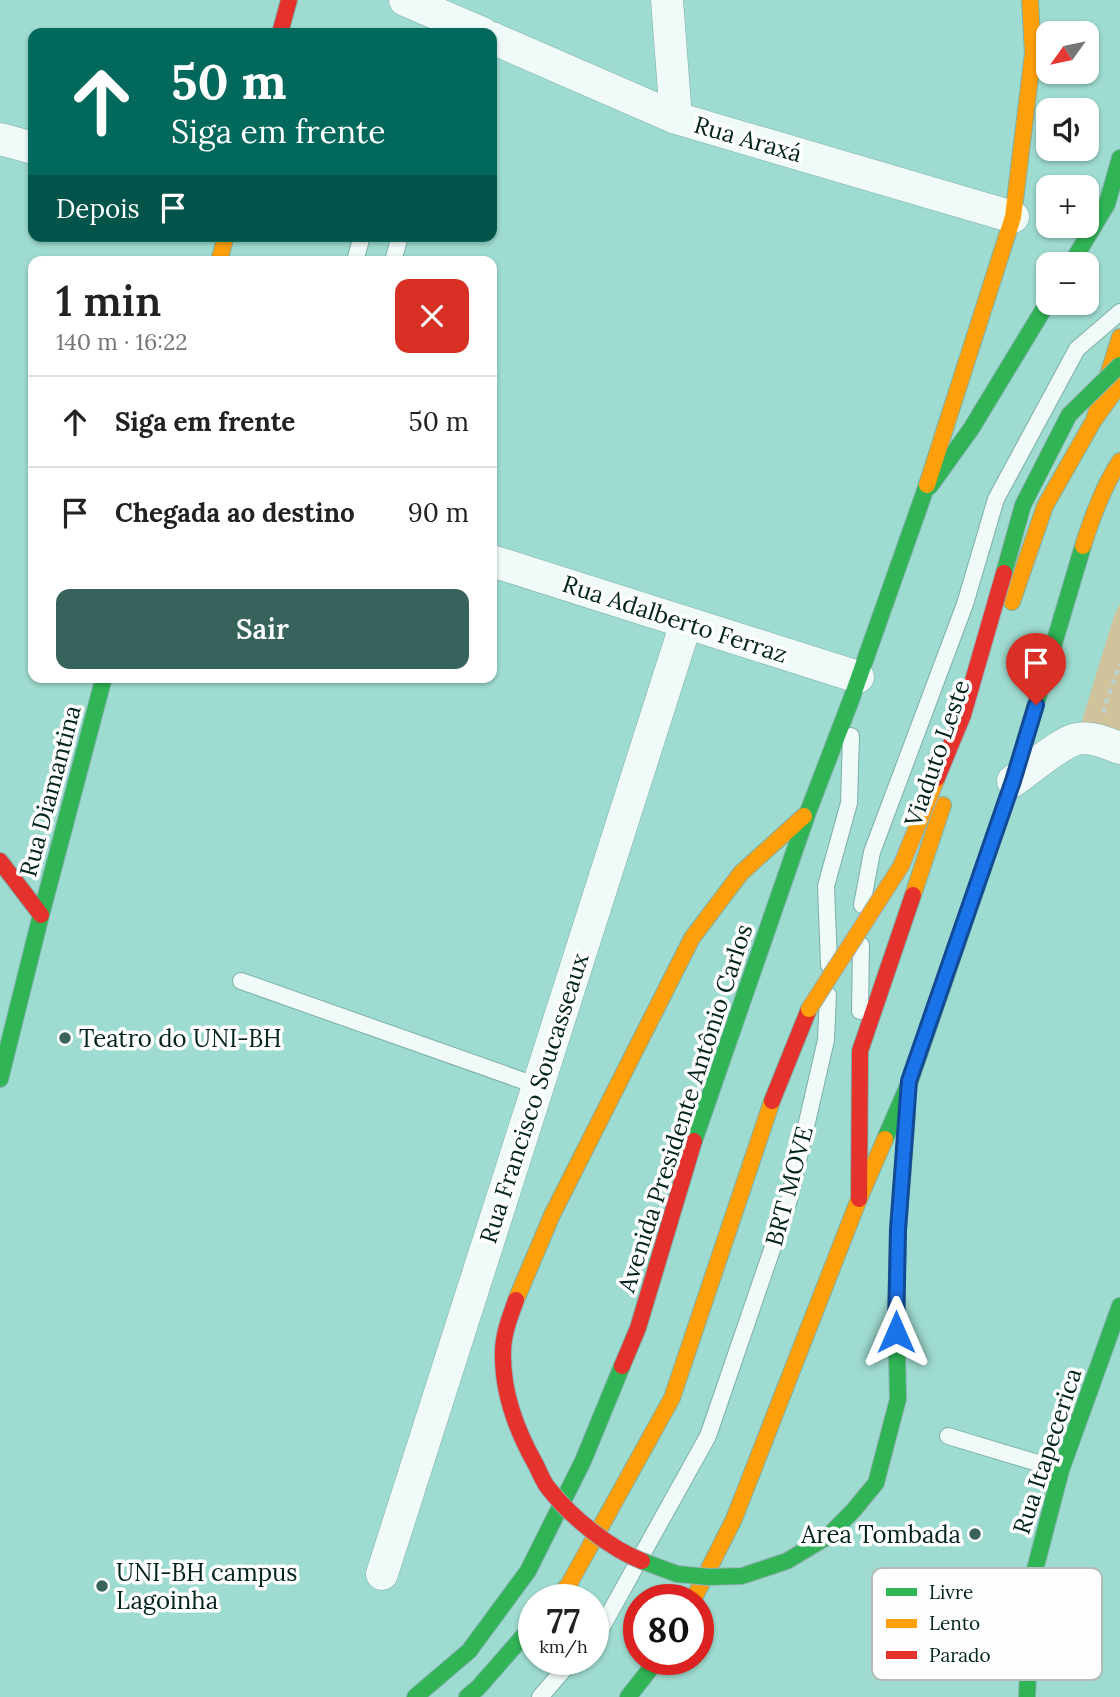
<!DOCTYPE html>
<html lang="pt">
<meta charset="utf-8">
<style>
body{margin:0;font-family:Lora,serif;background:#f6f6f6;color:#222;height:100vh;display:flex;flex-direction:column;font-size:26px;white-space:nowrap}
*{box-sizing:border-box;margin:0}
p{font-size:23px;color:#767676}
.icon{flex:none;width:38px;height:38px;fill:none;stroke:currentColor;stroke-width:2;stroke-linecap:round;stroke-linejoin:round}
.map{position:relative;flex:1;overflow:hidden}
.sheet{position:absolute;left:28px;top:256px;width:469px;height:427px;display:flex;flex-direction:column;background:#fff;border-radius:14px;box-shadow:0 2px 5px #0004}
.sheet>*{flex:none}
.guide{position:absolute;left:28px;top:28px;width:469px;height:214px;border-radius:14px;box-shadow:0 2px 5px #0004;background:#00695c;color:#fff;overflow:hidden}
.needle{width:46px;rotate:237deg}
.tools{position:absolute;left:1036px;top:21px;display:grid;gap:14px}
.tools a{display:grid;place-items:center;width:63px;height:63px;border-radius:14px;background:#fff;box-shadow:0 2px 5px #0004;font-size:35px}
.speed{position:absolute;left:518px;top:1584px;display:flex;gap:14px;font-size:35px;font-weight:700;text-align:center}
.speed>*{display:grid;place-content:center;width:91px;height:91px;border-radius:50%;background:#fff;box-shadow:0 2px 5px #0004;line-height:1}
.speed small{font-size:18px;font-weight:400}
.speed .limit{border:10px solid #d22;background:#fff;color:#111}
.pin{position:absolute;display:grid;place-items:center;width:60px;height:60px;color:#fff;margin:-72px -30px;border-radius:50% 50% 50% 0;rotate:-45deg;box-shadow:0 0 7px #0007}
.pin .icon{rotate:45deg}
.me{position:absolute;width:77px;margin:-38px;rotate:0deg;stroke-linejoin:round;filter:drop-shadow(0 0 5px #0008)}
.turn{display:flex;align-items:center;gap:24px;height:147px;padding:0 28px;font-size:32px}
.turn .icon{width:91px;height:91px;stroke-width:2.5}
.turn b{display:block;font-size:49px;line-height:60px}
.then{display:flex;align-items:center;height:66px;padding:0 28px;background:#0003;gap:14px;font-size:26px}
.round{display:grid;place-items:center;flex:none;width:74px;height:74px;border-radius:14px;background:#f6f6f6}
.summary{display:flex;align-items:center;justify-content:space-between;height:119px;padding:0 28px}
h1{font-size:42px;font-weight:600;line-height:52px}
.action{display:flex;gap:14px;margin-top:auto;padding:14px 28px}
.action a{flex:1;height:80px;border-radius:14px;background:#37635c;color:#fff;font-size:28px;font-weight:600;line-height:80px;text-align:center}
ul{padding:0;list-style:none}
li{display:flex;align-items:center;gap:21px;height:91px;padding:0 28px;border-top:2px solid #e0e0e0}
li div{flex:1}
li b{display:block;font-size:26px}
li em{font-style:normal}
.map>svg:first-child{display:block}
.green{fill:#d0c39c}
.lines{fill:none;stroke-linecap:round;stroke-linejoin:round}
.lane-casing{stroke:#7db0a7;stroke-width:18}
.street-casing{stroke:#7db0a7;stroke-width:33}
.fast-casing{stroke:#7db0a7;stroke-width:18}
.slow-casing{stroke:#7db0a7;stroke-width:18}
.jam-casing{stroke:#7db0a7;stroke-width:18}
.path{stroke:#bdd0cd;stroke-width:4.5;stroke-dasharray:5 5;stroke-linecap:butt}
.lane{stroke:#f0faf8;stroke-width:16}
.street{stroke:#f0faf8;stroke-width:32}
.fast{stroke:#30b455;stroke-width:16}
.slow{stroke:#ff9f0a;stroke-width:16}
.jam{stroke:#e5322d;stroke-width:16}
.fast-bridge-casing{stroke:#95b0b3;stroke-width:18;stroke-linecap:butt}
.slow-bridge-casing{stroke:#95b0b3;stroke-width:18;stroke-linecap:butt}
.jam-bridge-casing{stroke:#95b0b3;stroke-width:18;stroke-linecap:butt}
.fast-bridge{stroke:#30b455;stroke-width:16}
.slow-bridge{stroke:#ff9f0a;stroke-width:16}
.jam-bridge{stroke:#e5322d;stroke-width:16}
.route-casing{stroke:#114b97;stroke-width:18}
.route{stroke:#1a73e8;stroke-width:12}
.poi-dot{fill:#37635c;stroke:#fefefe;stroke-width:2.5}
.labels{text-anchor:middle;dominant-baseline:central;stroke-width:7;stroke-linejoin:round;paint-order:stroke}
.street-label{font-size:24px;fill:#00231d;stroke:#fefefe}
.poi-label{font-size:24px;fill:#00231d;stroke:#fefefe;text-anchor:start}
.key{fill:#fefefe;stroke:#b2bcba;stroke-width:2}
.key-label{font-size:19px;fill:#00231d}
</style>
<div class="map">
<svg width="1120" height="1697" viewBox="0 0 1120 1697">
<rect width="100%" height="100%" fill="#9edbd0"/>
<path class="green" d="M1120,604V741L1080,727L1115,613Z"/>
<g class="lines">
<defs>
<path id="lane" d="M355,261L362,236
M393,261L400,236
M862,905L872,852L965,604L996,499L1077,349L1120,312
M829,965L826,886L849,803L851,736
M241,981L538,1086
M860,1011L861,945
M948,1436L1061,1470
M593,1637L603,1625L708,1436L789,1200L826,1040L828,995
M540,1697L573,1659"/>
<path id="street" d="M405,0L482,33
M667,0L676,118
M492,38L676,118L1013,217
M0,139L33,148
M492,561L858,677
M1013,781C1028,771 1061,742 1077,739C1092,736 1106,743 1120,748
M382,1574L686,623"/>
<path id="fast" d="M1071,264L1107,204L1120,158
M930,486L971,429L1048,302
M0,1079L41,915L104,677
M885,1139L910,1081L1013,781L1083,546
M694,1141L808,812L851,700L927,485
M898,1399L896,1310L898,1230L907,1115
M415,1697L469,1651L528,1571L583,1461L622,1366
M467,1697L478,1688L534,1624
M628,1697L658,1659
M1027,1697L1032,1581L1061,1470L1120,1306"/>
<path id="slow" d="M219,261L226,236
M1094,420L1120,384
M927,485L1013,217L1033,53L1030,0
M1083,546C1092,517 1103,487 1120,461
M1012,602L1045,506L1094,420L1120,337
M913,895L943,805
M516,1300L552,1215L692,938L741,873L804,816
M555,1600L569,1584L672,1398L772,1101
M693,1600L734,1519L859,1199L885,1139"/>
<path id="jam" d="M280,33L289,0
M0,861L41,915
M772,1101L809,1009
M859,1199L860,1051L913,895
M622,1366L638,1328L694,1141"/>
</defs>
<use href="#lane" class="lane-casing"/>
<use href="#street" class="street-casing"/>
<use href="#fast" class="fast-casing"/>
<use href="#slow" class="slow-casing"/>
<use href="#jam" class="jam-casing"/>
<path class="path" d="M1104,713L1105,705L1120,664"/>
<use href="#lane" class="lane"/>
<use href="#street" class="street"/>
<use href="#fast" class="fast"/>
<use href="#slow" class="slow"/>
<use href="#jam" class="jam"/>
<defs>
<path id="fast-bridge" d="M1004,573L1023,505L1069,415L1120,365
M642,1561L677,1574L709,1577L742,1576L787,1561L827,1537L853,1511L876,1483L898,1399"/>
<path id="slow-bridge" d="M809,1009L901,866L937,778"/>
<path id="jam-bridge" d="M937,778L963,715L1004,573
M516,1300C510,1317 503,1334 503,1352C502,1393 516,1430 536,1465C540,1473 543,1482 549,1489C571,1517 609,1548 642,1561"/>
</defs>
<use href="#fast-bridge" class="fast-bridge-casing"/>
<use href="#slow-bridge" class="slow-bridge-casing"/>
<use href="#jam-bridge" class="jam-bridge-casing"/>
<use href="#fast-bridge" class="fast-bridge"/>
<use href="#slow-bridge" class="slow-bridge"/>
<use href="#jam-bridge" class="jam-bridge"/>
</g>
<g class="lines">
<defs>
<path id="route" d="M896,1332L898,1230L909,1081L1013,781L1036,705"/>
</defs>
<use href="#route" class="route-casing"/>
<use href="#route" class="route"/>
</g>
<g class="poi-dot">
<circle cx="65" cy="1038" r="7"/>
<circle cx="975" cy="1534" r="7"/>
<circle cx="102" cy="1586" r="7"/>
</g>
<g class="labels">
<g class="street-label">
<text transform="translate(748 139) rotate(16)">Rua Araxá</text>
<text transform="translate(675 619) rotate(18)">Rua Adalberto Ferraz</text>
<text transform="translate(937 753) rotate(-71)">Viaduto Leste</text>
<text transform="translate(50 791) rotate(-75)">Rua Diamantina</text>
<text transform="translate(534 1098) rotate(-72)">Rua Francisco Soucasseaux</text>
<text transform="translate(685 1108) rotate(-72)">Avenida Presidente Antônio Carlos</text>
<text transform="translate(789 1186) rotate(-75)">BRT MOVE</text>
<text transform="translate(1047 1451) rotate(-72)">Rua Itapecerica</text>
</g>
<g class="poi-label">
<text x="79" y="1038">Teatro do UNI-BH</text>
<text x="961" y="1534" text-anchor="end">Area Tombada</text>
<text x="116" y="1572">UNI-BH campus<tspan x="116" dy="28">Lagoinha</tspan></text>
</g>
</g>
<rect x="872" y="1568" width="230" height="112" rx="10" class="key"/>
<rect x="886" y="1588" width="31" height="8" fill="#30b455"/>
<rect x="886" y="1619" width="31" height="9" fill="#ff9f0a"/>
<rect x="886" y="1651" width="31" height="8" fill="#e5322d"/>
<g class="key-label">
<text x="929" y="1599">Livre</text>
<text x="929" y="1630">Lento</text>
<text x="929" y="1662">Parado</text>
</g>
</svg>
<div class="tools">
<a><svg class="needle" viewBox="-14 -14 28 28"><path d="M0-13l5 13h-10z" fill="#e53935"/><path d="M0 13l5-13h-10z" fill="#767676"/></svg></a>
<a><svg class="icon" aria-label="sound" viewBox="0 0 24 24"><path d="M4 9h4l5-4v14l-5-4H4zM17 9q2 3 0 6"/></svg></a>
<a>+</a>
<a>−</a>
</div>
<div class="speed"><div>77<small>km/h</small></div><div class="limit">80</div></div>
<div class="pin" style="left:1036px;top:705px;background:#d93025"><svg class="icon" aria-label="arrive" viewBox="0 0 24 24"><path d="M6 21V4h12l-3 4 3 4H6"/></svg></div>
<svg class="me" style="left:896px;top:1332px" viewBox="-20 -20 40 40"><path d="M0-17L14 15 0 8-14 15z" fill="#1a73e8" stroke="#fff" stroke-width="4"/></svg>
<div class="guide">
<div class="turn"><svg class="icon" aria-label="ahead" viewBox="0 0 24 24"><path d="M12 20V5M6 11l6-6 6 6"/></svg><div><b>50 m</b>Siga em frente</div></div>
<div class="then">Depois<svg class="icon" aria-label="arrive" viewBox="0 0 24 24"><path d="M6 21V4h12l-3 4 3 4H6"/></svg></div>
</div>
<section class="sheet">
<div class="summary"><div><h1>1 min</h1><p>140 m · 16:22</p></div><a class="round" style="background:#d93025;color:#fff"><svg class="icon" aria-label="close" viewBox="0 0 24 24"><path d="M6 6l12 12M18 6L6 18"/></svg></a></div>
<ul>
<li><svg class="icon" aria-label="ahead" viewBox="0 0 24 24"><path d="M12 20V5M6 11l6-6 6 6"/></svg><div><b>Siga em frente</b></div><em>50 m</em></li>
<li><svg class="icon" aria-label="arrive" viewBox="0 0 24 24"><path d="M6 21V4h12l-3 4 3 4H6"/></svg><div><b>Chegada ao destino</b></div><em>90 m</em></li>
</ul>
<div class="action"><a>Sair</a></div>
</section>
</div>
